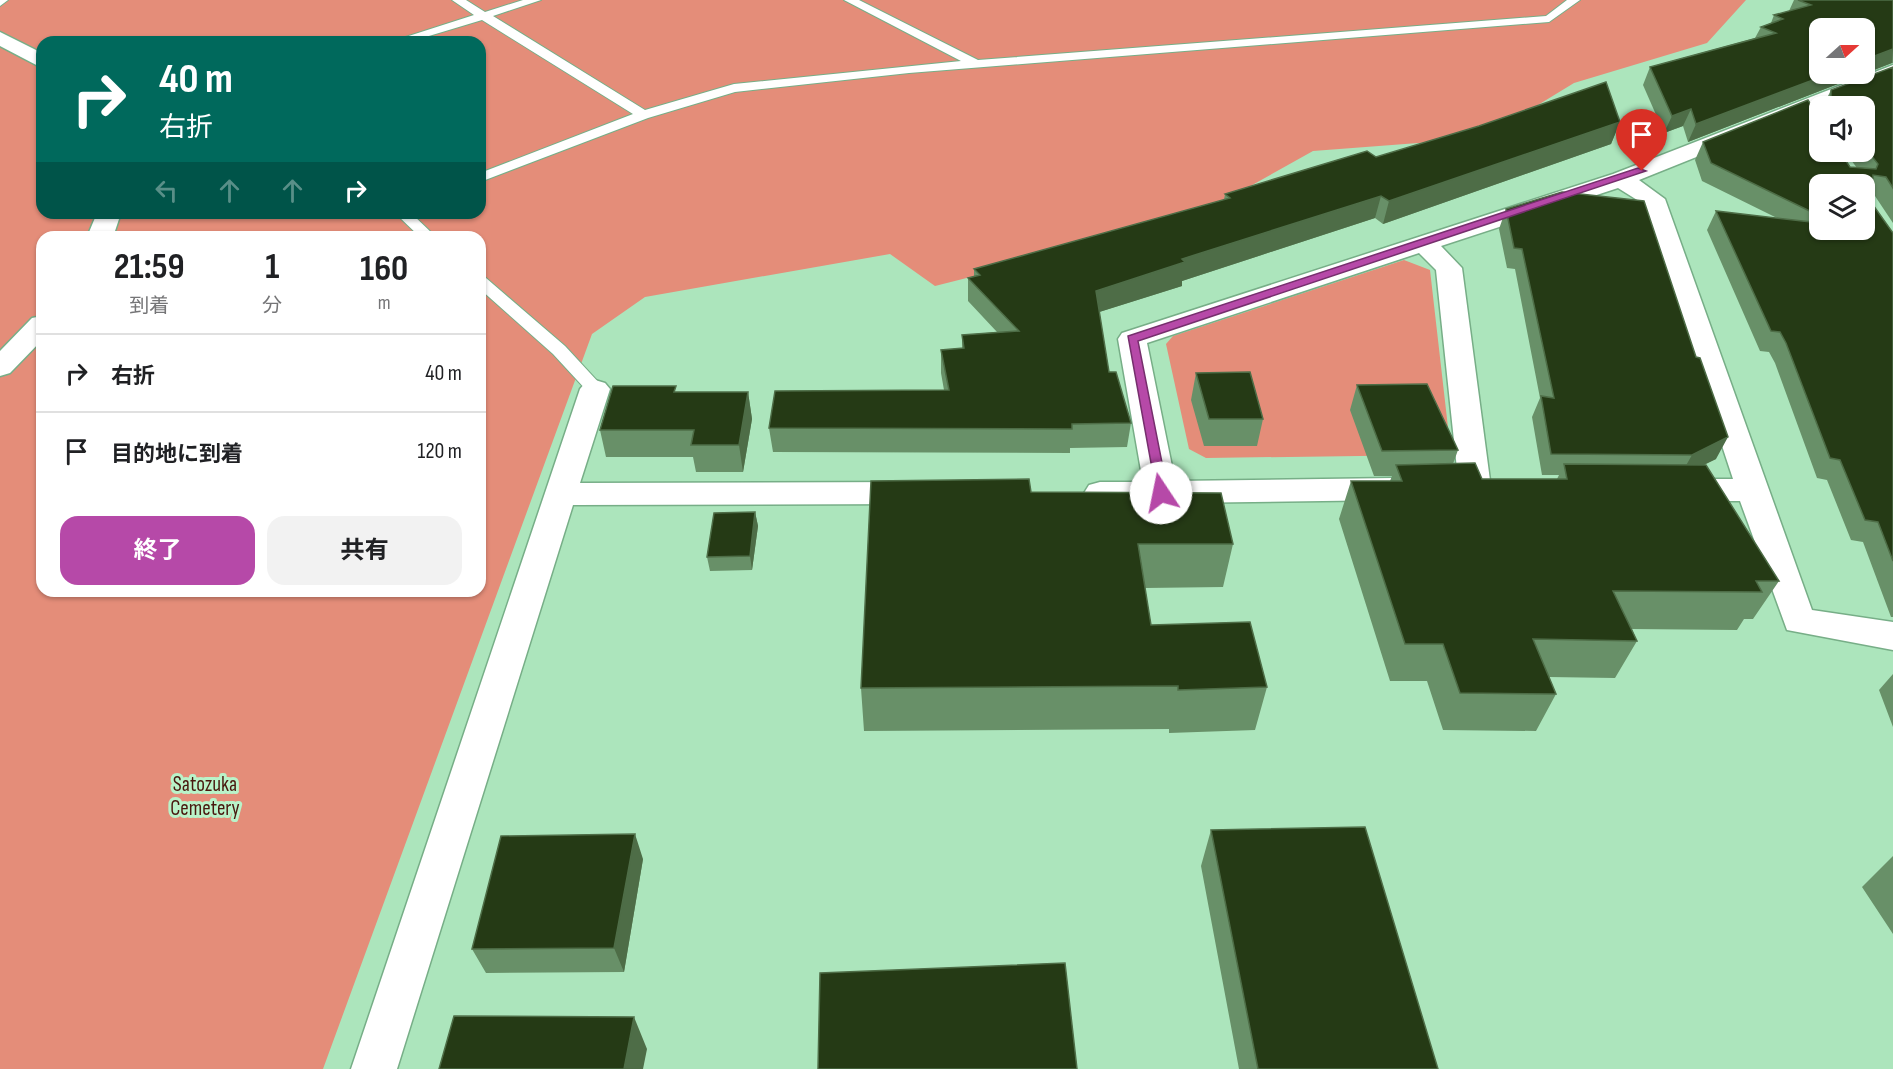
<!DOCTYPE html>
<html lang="ja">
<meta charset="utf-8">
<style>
body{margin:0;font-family:"Sofia Sans Condensed","Noto Sans JP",sans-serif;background:#f2f2f2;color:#202124;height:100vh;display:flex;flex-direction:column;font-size:22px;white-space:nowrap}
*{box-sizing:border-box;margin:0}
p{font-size:20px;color:#757577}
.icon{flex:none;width:33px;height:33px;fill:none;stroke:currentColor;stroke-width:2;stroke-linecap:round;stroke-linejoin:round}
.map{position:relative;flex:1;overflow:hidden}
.details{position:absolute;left:36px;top:231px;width:450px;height:366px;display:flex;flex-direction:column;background:#fff;border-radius:18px;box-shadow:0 2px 4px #0004}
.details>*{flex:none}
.top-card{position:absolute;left:36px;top:36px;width:450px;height:183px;border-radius:18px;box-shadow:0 2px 4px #0004;background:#00695c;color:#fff;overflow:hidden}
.needle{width:39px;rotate:69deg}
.tools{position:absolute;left:1809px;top:18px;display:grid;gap:12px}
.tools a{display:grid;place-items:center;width:66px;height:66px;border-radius:12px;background:#fff;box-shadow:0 2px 4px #0004;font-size:30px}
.pin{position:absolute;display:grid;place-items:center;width:51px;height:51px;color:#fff;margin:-62px -26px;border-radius:50% 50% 50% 0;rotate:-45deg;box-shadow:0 0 6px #0007}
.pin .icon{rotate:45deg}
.me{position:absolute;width:66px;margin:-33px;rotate:349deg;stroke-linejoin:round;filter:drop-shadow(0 0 4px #0008)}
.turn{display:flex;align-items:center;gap:21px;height:126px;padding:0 24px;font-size:27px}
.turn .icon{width:78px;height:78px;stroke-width:2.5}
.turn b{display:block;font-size:42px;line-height:51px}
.lanes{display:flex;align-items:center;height:57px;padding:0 24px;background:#0003;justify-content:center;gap:30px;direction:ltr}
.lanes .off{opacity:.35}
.eta{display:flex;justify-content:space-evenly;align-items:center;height:102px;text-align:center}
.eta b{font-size:36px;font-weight:700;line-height:42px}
.cta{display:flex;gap:12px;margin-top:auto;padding:12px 24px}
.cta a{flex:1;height:69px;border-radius:18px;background:#b649a8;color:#fff;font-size:24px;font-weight:700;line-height:69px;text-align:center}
.cta a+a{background:#f2f2f2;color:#202124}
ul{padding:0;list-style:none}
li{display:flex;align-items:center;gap:18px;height:78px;padding:0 24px;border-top:2px solid #e0e0e0}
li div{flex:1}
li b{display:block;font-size:22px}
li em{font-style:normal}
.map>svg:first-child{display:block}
.green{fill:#e48d79;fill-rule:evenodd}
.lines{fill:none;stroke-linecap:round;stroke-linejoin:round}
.lane-casing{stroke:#77ae87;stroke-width:2}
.street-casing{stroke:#77ae87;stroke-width:3}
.lane{fill:#fff;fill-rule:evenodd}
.street{fill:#fff;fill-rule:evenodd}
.wall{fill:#689068;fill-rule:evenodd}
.shaded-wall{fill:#4e6d47}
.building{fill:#253a15;stroke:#4e6d47;stroke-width:1.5}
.route{fill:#b649a8;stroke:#762f6d;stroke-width:1.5}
.labels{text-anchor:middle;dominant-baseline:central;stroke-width:6;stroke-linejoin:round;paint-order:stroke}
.near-park-label{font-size:21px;fill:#48170e;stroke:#b9f3c9}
</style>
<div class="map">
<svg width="1893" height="1069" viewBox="0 0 1893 1069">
<rect width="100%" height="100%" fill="#ace5bc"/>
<path class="green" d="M0,0H1746L1707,43L1574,83L1484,138L1313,151L1184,223L935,286L890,254L645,297L592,334L323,1069H0ZM42,42H480V213H42ZM42,237H480V591H42Z
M1404,260L1430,270L1450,445L1432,455L1206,458L1189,449L1166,344L1173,336Z"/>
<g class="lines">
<defs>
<path id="lane" d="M0,0H8L0,6Z
M452,0H466L485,12L523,0H541L493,16L645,110L734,84L961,61L844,0H859L978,60L1546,16L1567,0H1580L1549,22L909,73L735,92L648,118L480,182V173L633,114L482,20L409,42H390L474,15Z
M395,213H411L436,237H420Z
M480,276L486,278L565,346L601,385L604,389L601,393H589L553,354L480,289Z"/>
<path id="street" d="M0,32L42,53V68L0,46Z
M1893,65V78L1639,180L1665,199L1812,610L1893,622V650L1787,630L1740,501H1675L1664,498L1659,490L1664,482L1675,479H1733L1642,203L1618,188L1441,246L1462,268L1491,488L1486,496L1475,499L1464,496L1459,488L1436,270L1419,253L1147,343L1175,481L1393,478L1404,481L1409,489L1404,497L1393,500L1100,504L1089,501L1084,493L1089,485L1100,482H1143L1118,339L1122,333L1613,174Z
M97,213H121L113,237H87Z
M42,316V340L10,373L0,376V351L32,318Z
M595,380L605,383L610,389L580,483L916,482L927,485L932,493L927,501L916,504L573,505L397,1069H351L580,389L585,383Z"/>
</defs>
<use href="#lane" class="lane-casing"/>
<use href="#street" class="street-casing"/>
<use href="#lane" class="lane"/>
<use href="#street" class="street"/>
</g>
<path class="wall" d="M1794,0H1893V63H1892L1688,142L1683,126L1664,133L1643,85L1650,67L1755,38L1761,27L1771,23L1774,15L1789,11Z
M1893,67V223L1875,196L1873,195V205L1893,233V617H1891L1863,542L1851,540L1827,480L1817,478L1775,363L1769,352L1760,351L1707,230L1716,211L1777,218L1702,181L1695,160L1703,142L1820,152L1850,167L1857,168L1845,152H1864V106H1823L1831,90ZM1820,184L1864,230H1820Z
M1620,122L1611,144L1383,224L1375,218L1182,281V286L1099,312L1109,372L1131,423L1127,447L1070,448V453L773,452L769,428L944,390L941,373V350L962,348V335L997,332L968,301V278L974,276V269L1224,200L1225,194L1376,157Z
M1506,209L1716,459L1704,465L1779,581L1753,619H1744L1737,630L1632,629L1637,641L1615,678L1549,677L1556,694L1536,731L1443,730L1427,681H1390L1339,519L1351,481H1390L1392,476H1374L1350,410L1357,385L1458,450L1453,464L1482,479H1557L1559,475H1542L1532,417L1540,398L1515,269L1507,268L1499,229Z
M1196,373L1263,419L1257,446H1204L1191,400Z
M677,392H748L752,419L743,472H696L693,457H606L600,430Z
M1031,492L1233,544L1223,587L1145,588L1151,625L1267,687L1255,730L1169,733V729L864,731L861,688Z
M755,512L758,526L752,570L710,571L707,557Z
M1893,674V727L1879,690Z
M1211,830L1438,1069H1239L1201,866Z
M1893,856V934L1862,887Z
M643,859L624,972L486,973L472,949Z"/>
<path class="shaded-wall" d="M1893,49L1892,63L1688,142L1696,124L1829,74H1864V60Z
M1691,109L1683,126L1664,133L1672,116Z
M1620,122L1611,144L1383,224L1389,201Z
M1381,196L1375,218L1182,281V286L1093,314L1096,291L1182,259Z
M748,392L752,419L743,472L739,445Z
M1728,437L1716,459L1680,476L1692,455Z
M755,512L758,526L752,570L750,556Z
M635,834L643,859L624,972L614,948Z
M634,1017L647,1049L643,1069H624Z"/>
<path class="building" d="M1798,0H1893V49L1864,60V28H1820V74H1829L1696,124L1691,109L1672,116L1650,67L1776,33L1761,27L1783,19L1774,15L1811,5Z
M1893,67V188L1886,177L1873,175V205L1893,233V561L1878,522L1865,520L1840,460L1830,458L1786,343L1780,332L1771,331L1716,211L1820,223V230H1864V184H1820V216L1711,163L1703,142L1808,100L1818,116L1820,117V152H1840L1850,167L1876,169L1878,164L1864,146V106H1831V90Z
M1606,82L1620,122L1389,201L1381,196L1182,259L1185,262L1096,291L1109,372H1116L1131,423L1072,424V429L769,428L775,391L949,390L941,350L964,348L962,335L1019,331L968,278L980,275L974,269L1230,198L1225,194L1367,151L1376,157L1479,126Z
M1562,192L1644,201L1696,357L1700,358L1728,437L1692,455L1551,454L1541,396L1554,398L1522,249L1514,248L1506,209Z
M1250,372L1263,419H1209L1196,373Z
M1427,384L1458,450L1382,451L1357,385Z
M613,386H676L674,392H748L739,445H691L694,430H600Z
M1475,463L1482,479H1567L1564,464L1706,465L1779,581H1756L1762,592L1613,591L1637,641L1533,639L1556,694L1460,693L1443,644H1405L1351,481H1402L1396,465Z
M1029,479L1031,492L1221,493L1233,544H1138L1151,625L1250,622L1267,687L1178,690V686L861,688L871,481Z
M755,512L750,556L707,557L714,513Z
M1365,827L1438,1069H1258L1211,830Z
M635,834L614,948L472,949L501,836Z
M1065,963L1077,1069H818L820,973Z
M454,1016L634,1017L624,1069H439Z"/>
<path class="route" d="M1638,168L1646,171L1138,341L1168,493L1166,496H1157L1128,336Z"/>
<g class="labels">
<g class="near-park-label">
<text x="205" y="784">Satozuka<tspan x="205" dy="24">Cemetery</tspan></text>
</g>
</g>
</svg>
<div class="tools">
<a><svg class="needle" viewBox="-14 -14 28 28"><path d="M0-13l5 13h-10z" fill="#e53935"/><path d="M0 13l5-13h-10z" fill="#757577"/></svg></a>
<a><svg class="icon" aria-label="sound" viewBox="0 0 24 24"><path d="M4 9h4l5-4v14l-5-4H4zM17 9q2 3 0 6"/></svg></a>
<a><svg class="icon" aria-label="layers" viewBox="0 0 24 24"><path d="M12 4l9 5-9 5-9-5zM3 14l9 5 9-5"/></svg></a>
</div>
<div class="pin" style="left:1642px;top:171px;background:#d93025"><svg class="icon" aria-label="arrive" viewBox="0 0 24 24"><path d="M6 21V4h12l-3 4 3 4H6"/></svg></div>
<svg class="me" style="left:1161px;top:493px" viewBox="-20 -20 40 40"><circle r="19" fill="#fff"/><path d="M0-13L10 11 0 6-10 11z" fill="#b649a8"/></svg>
<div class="top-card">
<div class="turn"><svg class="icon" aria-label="right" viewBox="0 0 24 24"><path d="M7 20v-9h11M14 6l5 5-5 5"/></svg><div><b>40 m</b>右折</div></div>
<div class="lanes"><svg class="icon off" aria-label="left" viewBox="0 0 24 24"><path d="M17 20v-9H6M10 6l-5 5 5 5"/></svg><svg class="icon off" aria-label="ahead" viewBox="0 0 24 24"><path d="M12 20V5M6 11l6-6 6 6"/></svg><svg class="icon off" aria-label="ahead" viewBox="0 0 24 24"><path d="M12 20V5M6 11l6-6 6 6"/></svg><svg class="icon" aria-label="right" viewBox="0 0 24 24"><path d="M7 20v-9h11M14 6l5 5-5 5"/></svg></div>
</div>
<section class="details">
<div class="eta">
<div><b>21:59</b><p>到着</p></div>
<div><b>1</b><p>分</p></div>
<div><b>160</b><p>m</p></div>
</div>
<ul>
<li><svg class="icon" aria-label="right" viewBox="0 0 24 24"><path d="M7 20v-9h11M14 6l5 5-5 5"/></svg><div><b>右折</b></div><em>40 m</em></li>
<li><svg class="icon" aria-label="arrive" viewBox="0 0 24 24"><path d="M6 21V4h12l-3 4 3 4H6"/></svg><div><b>目的地に到着</b></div><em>120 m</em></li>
</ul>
<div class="cta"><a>終了</a><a>共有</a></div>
</section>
</div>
